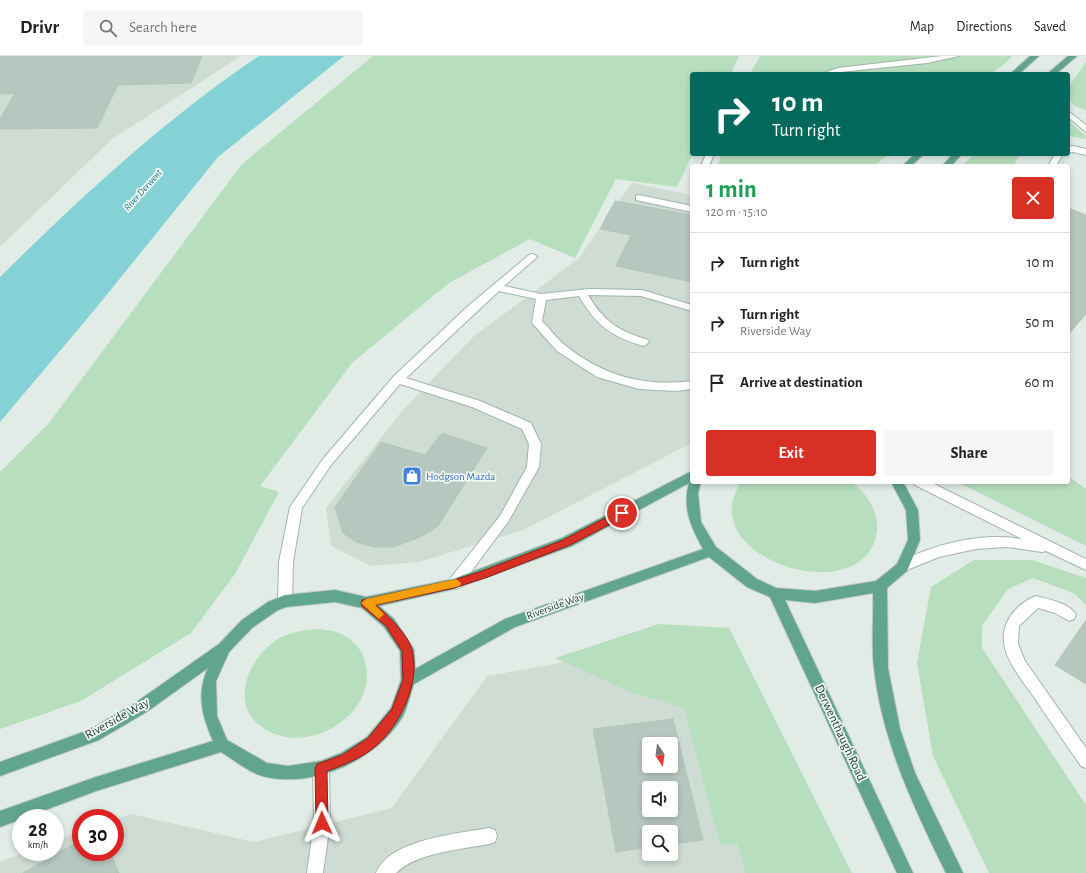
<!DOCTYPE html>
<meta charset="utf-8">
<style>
body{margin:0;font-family:"Alegreya Sans",sans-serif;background:#f6f6f6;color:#222;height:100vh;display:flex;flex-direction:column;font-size:15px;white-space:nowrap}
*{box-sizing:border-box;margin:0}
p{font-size:13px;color:#767676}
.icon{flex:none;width:22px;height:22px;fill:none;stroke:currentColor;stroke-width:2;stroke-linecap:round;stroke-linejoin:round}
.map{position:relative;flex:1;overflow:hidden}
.side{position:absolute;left:690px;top:108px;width:380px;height:320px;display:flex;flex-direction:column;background:#fff;border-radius:4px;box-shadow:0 2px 6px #0003}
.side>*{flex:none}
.hud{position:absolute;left:690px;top:16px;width:380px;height:84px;border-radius:4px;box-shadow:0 2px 6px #0003;background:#00695c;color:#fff;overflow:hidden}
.needle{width:26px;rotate:166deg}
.controls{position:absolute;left:642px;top:681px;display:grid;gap:8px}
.controls a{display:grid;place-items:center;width:36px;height:36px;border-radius:4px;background:#fff;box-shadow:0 2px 6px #0003;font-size:20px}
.speed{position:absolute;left:12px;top:753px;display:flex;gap:8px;font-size:20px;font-weight:700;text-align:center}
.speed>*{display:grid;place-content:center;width:52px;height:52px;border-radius:50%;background:#fff;box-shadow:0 2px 6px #0003;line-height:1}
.speed small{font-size:10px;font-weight:400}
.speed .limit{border:6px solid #d22;background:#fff;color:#111}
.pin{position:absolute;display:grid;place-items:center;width:34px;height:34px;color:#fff;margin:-17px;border:2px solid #fff;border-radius:50%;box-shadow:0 1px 4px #0007}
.me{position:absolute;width:44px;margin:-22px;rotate:359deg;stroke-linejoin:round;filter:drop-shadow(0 0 3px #0008)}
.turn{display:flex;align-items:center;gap:14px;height:84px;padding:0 16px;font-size:18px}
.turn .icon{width:52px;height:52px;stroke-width:2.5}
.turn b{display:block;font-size:28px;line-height:34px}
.round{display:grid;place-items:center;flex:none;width:42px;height:42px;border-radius:4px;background:#f6f6f6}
.summary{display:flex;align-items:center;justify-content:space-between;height:68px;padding:0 16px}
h1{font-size:24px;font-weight:700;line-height:30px;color:#1e9e55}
.cta{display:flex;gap:8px;margin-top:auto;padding:8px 16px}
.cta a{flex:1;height:46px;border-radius:4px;background:#d93025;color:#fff;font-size:16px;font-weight:700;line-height:46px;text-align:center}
.cta a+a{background:#f6f6f6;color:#222}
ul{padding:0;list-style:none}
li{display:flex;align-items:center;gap:12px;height:60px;padding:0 16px;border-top:1px solid #e0e0e0}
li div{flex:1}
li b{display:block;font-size:15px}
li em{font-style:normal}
header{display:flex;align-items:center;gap:24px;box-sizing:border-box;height:56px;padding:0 20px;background:#fff;border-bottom:1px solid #e0e0e0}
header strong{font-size:19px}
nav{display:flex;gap:22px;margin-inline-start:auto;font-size:14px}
.search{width:280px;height:36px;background:#f6f6f6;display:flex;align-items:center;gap:10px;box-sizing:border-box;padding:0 14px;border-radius:4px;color:#767676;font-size:15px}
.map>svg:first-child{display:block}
.built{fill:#cedcd4;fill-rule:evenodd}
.green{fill:#b7dfbd}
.water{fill:#84d2d5}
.building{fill:#b5c7be;stroke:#b2c6bb;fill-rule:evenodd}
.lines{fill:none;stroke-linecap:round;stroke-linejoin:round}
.minor-casing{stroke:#a2b4ac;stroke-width:2}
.major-casing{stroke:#c0c9c6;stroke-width:2}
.minor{fill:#fff;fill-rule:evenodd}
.major{fill:#61a58c;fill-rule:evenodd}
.route{fill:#d93025;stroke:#8d1f18}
.slow{fill:#f59e0b}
.labels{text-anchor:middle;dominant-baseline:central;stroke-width:3.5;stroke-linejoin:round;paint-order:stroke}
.far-water-label{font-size:10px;font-style:italic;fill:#16777d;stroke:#f1f8f4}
.shop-label{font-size:11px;fill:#366cbe;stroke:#f1f8f4;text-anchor:start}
.street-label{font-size:11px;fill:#1f3d32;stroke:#f1f8f4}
.near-street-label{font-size:13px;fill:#1f3d32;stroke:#f1f8f4}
</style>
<header>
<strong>Drivr</strong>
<div class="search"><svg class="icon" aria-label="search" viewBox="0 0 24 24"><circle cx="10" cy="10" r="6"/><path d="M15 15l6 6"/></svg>Search here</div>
<nav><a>Map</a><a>Directions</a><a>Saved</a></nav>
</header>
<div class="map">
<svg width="1086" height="817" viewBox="0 0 1086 817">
<rect width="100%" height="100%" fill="#e0ece5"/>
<path class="built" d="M0,0H241L112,83L0,191Z
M632,127L692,139V387L523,474L419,506L371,510L331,490L326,452L402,355L473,281L578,203Z
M701,582L755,817H0V806L26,796H55V785L81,776V796H115V763L131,758L254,786L392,752L487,620ZM649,688H671V710H649ZM649,732H671V754H649ZM649,776H671V798H649Z"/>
<path class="green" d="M373,0H739L731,18H692L693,98L677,131L616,123L575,202L530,183L449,227L352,307L260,430L279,436L235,518L191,577L81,645L0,673V416L49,367L242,108Z
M760,0H1012L1006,7L990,18H750Z
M1086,6V54L1075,50L1070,44V29Z
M1068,64L1086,80V83L1068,80Z
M721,98H888L875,110H718Z
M975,98H1020L1013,110H961Z
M1068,420L1086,433V490L957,426H1068Z
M741,426H851C867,437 879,456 877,475C867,557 690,504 741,426Z
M974,504H1032L1086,522V549L1075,538L1033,522L1008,533L982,570V592L1086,749V817H989L933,700L917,607L931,531Z
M659,568L729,572L852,817H746L737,787L720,789L684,652L630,636L555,602Z
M319,573C324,574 331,574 336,576C348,580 360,590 364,602C382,653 315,698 270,676C227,655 245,604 278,583C290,576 304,574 319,573Z"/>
<path class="water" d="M259,0H344L218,101L96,252L0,366V221C80,142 165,63 259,0Z"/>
<path class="building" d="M0,0H202L191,27L118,29L97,72L0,73V63L15,37L0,38Z
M615,145L692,159V226L616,210L631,179L600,173Z
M1068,152L1086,159V258L1068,279Z
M442,377L487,392L438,470L420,481L394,491H374L356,486L343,477L335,451L381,386L425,399Z
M1086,564V628L1055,609Z
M673,663L703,784L671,788V776H649V791L616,796L593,673ZM649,688H671V710H649ZM649,732H671V754H649Z
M81,784V796H110L119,817H23Z"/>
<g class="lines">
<defs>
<path id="minor" d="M942,0H959L927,7L821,18L838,12Z
M1068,55L1086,69V76L1068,61Z
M1073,90L1086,93V99L1073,96L1068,97V91Z
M706,98H714L709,110H701Z
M1055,98H1063L1056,110H1048Z
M639,139L692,150V156L636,144V140Z
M532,198L535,199L537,201L535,203L504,230L541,238L589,233L642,234L692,249V255L641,240L588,239C604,266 619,275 648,284L649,286L644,290C611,281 596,269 579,240L546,244L542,265C550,273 557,283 566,290C604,320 643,331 692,325V333L676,335L639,333L597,321L557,295L533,268L532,266L536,243L499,235L406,322L480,345L531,367L541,388L539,411L508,466L459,532L454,533L449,532L447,528L449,524L500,460L527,411L529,388L522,373L472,351L400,328L331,409L302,452L293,506L292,545L290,549L285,551L280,549L278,545L279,506L290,451L323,403L394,320L467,251L529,199Z
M913,426H930L1086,503V514L1046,495L1042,496L1007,491L976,493L939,501L902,516L897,515L895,511L897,507C935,488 980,476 1022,483L915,429Z
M1036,540C1049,544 1069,546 1076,559L1074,563L1069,565L1055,557L1038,552L1019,570L1018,588L1025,605L1086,692V712L1081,710C1065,687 1049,664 1034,641C1024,627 1006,605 1004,587C1001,566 1017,547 1036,540Z
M321,705L326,707L329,712L330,767L323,817H307L314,767L313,712L316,707Z
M489,772L495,774L497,780L495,786L489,788C460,794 417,796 396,817H376C390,783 457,778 489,772Z"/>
<path id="major" d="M1030,0H1039L1019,18H1010Z
M1068,0H1077L1056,18H1047Z
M915,98H924L911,110H902Z
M953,98H962L951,110H942Z
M692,415V426H701L698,437L701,466L716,491L757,523L776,532L815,535L876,525L897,508L908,484L906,454L891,426H903L918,454L920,484L907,515L887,532L888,612L900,673L915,717L963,817H946C914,752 882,685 874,612C871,588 874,561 873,537L815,547L785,544L913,817H897L770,541L747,531L709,501L515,571L414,628C410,638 408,650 403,660C378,703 315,732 266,721C251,718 234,704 221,696L96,735L0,771V755L96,721L213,685C202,660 196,638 208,612L148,655L99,684L0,720V706L89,674L138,645L219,588L242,564L268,546L285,539L335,534L366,541L453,523L562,482ZM689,427C682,452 691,471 703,493L505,563L415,613L414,594L412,590L394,563L379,550L454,533L572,490ZM335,546L362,552L384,571L400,595L401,624L391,652L367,681L341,697L321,705L288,710L267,707L227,684L217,660L216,625L229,596L252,572L278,554L286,551Z"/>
</defs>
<use href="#minor" class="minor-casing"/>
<use href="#major" class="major-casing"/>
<use href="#minor" class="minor"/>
<use href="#major" class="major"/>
</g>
<path class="route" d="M622,453L627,457L626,460L570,489L488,521L454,532L376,549C387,559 408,578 412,594C421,626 400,669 376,690C362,702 344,709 327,715L328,767L326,771L322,773L318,771L316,767L315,712L317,708L342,699L368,682L392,653L403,624L402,595L386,570L362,550L361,547L362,544L454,524L482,515L563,484Z"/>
<path class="slow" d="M456,523L461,527L460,530L375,549L384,558L379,563L361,547L366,543Z"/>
<defs>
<symbol id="shop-square" viewBox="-11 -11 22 22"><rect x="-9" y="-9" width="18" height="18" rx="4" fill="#3f7fe0" stroke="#f1f8f4"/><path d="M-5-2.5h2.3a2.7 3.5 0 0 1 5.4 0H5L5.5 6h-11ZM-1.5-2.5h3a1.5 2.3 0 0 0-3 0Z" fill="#fff"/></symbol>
</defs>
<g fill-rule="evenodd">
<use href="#shop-square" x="401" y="409" width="22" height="22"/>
</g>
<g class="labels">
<g class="far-water-label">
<text transform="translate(143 134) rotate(-48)">River Derwent</text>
</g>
<g class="shop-label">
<text x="426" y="420">Hodgson Mazda</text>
</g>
<g class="street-label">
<text transform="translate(555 550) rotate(-20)">Riverside Way</text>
</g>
<g class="near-street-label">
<text transform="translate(117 663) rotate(-29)">Riverside Way</text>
<text transform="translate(840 677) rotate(65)">Derwenthaugh Road</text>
</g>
</g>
</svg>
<div class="controls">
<a><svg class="needle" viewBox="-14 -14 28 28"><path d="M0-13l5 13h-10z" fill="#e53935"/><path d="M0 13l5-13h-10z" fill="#767676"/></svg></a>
<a><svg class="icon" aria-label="sound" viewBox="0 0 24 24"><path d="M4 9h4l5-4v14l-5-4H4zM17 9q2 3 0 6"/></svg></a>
<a><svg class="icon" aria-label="search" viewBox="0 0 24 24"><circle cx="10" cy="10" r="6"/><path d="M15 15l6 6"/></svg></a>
</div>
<div class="speed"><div>28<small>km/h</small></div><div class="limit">30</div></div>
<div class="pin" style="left:622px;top:457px;background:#d93025"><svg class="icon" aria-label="arrive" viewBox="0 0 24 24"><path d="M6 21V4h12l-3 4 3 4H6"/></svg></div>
<svg class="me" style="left:322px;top:767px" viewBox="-20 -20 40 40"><path d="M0-17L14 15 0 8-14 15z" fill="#d93025" stroke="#fff" stroke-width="4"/></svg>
<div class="hud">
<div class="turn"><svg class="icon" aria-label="right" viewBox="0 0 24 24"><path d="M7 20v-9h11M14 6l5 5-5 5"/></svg><div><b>10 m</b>Turn right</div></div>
</div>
<section class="side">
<div class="summary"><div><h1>1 min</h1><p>120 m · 15:10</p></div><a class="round" style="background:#d93025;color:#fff"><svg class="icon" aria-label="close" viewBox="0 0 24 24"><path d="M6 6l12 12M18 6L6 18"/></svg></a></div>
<ul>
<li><svg class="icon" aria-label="right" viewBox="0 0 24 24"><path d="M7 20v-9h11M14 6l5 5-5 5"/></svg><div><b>Turn right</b></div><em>10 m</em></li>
<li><svg class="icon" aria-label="right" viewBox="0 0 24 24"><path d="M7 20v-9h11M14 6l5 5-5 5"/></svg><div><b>Turn right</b><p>Riverside Way</p></div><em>50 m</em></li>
<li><svg class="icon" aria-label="arrive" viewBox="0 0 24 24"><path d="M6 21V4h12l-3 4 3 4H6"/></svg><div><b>Arrive at destination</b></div><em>60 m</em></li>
</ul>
<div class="cta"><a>Exit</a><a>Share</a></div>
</section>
</div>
